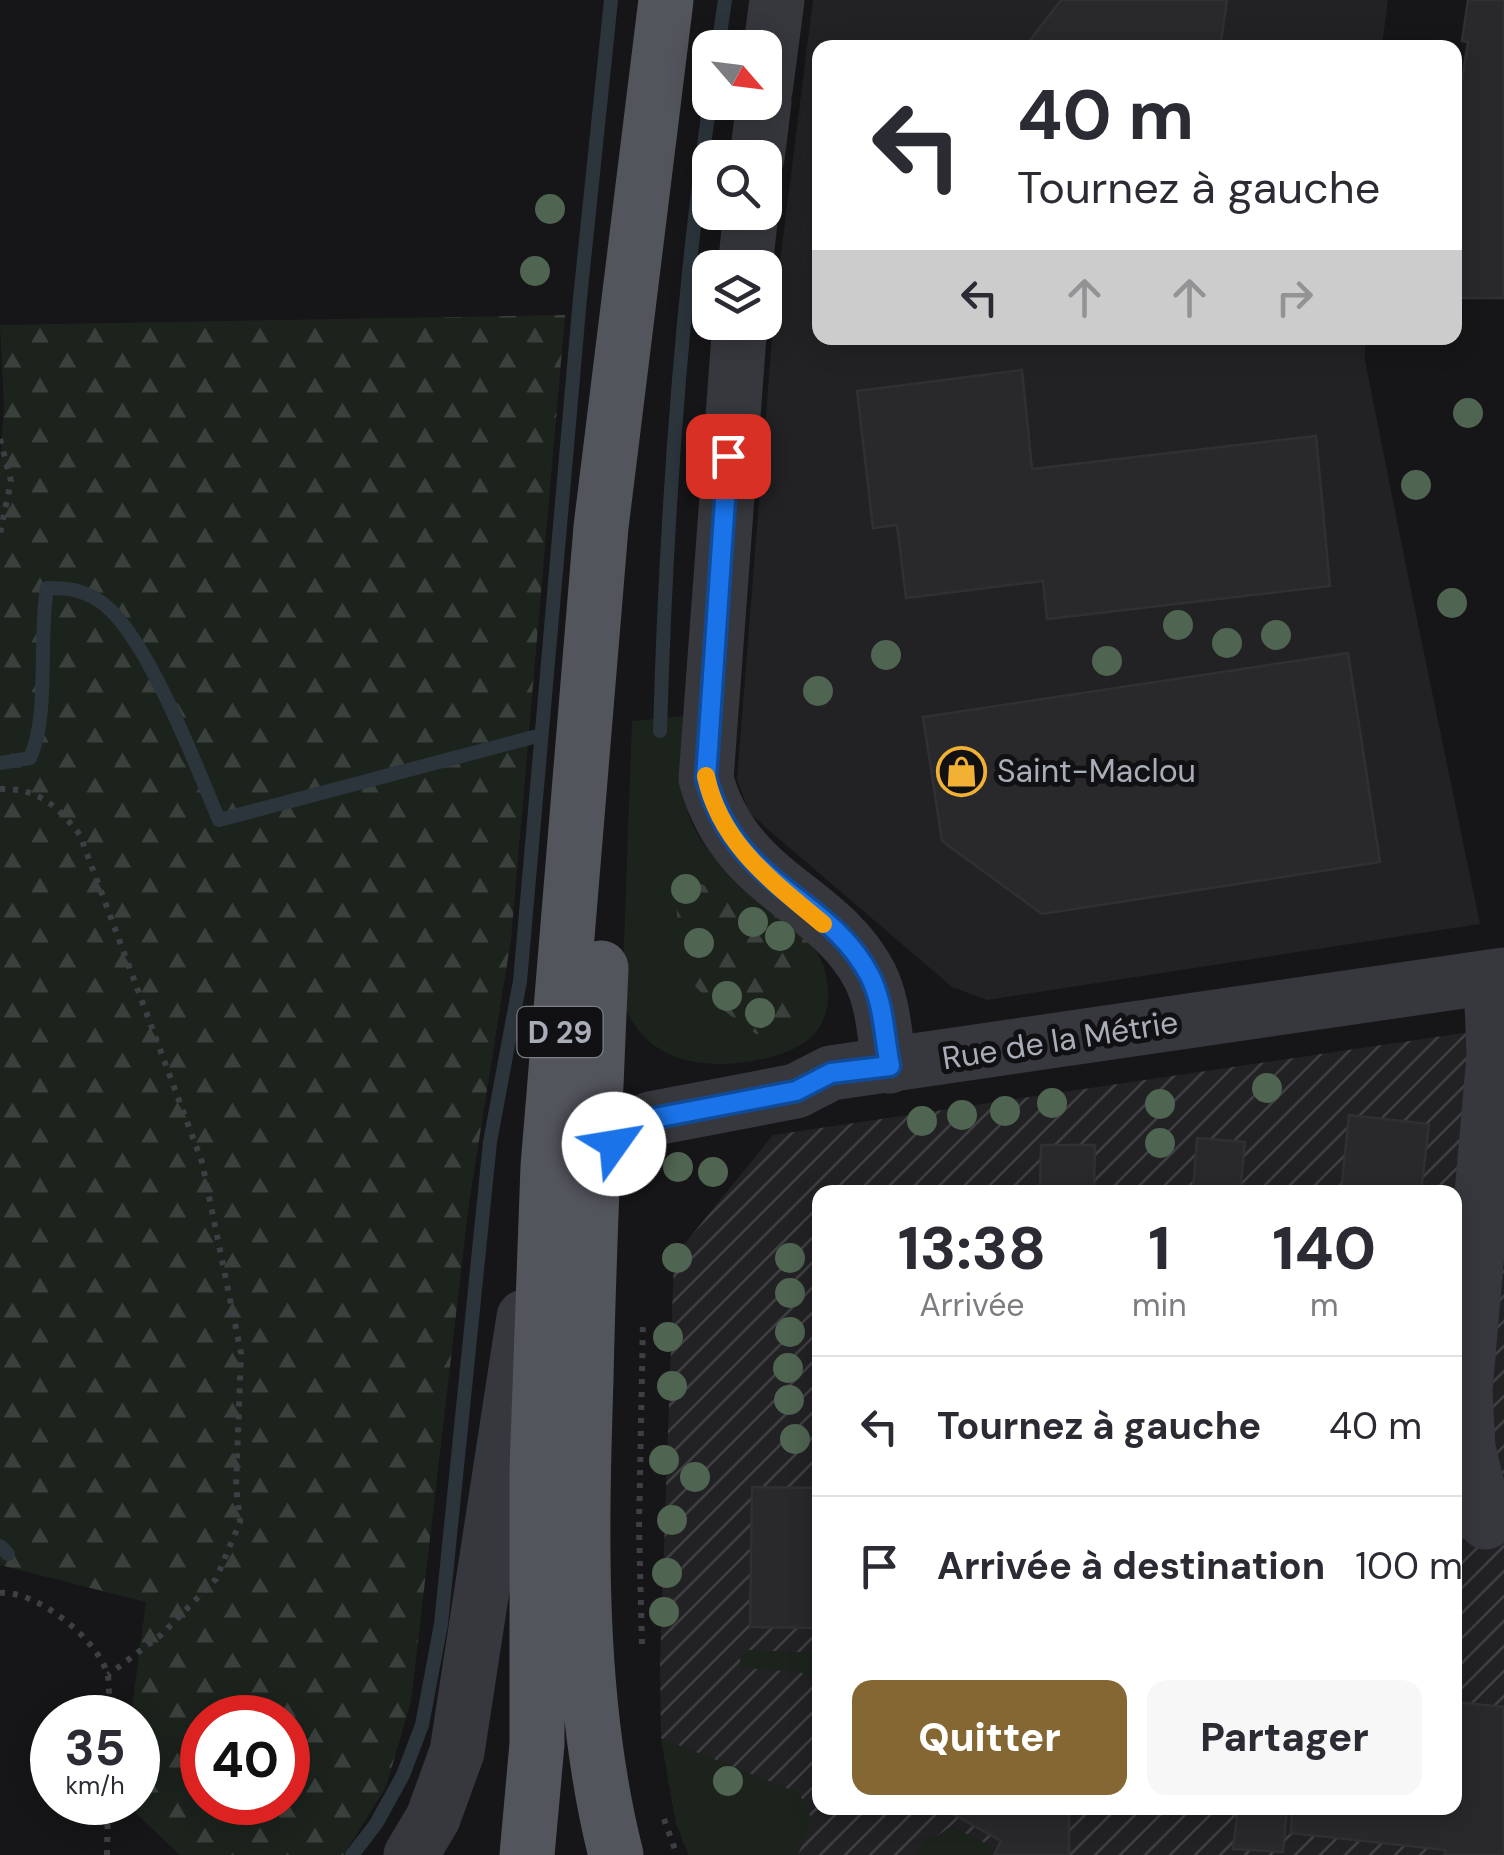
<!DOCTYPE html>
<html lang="fr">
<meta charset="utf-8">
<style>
body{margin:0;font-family:"DM Sans",sans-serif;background:#f7f7f7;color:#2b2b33;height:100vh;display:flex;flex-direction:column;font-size:38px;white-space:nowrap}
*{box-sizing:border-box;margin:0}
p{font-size:32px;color:#7c7c81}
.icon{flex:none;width:55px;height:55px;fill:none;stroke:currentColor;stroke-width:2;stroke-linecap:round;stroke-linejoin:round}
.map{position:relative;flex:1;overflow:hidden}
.side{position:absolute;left:812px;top:1185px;width:650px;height:630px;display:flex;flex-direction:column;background:#fff;border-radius:20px;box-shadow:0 5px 25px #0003}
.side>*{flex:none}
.top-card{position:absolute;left:812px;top:40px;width:650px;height:305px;border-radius:20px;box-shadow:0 5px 25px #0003;background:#fff;color:#2b2b33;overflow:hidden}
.needle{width:65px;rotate:118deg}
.buttons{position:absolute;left:692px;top:30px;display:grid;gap:20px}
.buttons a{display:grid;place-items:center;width:90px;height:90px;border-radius:20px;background:#fff;box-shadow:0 5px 25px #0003;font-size:50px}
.speed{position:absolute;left:30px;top:1695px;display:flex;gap:20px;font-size:50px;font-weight:700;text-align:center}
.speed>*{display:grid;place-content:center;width:130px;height:130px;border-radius:50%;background:#fff;box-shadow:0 5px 25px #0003;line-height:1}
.speed small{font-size:25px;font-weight:400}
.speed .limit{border:15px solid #d22;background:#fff;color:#111}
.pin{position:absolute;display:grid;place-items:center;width:85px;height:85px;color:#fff;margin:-42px;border-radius:20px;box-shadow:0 5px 15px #0006}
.me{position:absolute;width:110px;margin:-55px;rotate:58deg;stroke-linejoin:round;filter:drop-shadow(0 0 8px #0008)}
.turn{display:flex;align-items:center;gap:35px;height:210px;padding:0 40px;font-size:45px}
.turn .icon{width:130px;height:130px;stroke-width:2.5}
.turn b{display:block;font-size:70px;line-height:85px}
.lanes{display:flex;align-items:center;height:95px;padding:0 40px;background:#0003;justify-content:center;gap:50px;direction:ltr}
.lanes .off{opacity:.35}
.eta{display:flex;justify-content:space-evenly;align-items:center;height:170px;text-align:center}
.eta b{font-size:60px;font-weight:800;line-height:70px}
.button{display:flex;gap:20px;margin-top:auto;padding:20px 40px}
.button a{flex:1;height:115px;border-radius:20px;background:#856733;color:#fff;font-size:40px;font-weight:800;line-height:115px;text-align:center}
.button a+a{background:#f7f7f7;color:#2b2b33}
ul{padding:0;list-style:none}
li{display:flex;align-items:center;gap:30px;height:140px;padding:0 40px;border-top:2px solid #e1e1e2}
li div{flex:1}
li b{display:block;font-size:38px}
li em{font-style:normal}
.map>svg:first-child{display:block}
.built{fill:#222225}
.industrial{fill:url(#industrial-furrows);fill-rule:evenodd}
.grass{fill:#1c231d}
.forest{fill:url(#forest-firs);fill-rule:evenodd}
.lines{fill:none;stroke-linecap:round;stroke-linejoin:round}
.stream{stroke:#2c353c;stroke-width:14}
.building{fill:#29292c;stroke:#303034;stroke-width:2.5}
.path{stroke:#3d3f44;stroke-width:6;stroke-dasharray:5 8;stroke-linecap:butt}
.minor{stroke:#37383d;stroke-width:55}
.major{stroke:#53555c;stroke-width:55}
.tree{fill:#506452}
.route-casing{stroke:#114b97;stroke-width:25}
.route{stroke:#1a73e8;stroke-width:18}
.slow{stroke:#f59e0b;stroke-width:18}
.labels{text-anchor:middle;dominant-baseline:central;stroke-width:10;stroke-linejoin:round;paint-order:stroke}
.shield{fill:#111113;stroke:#7b7e86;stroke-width:2.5}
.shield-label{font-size:30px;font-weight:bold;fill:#a8adb8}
.poi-label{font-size:32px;fill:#a8adb8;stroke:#111113;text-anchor:start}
.street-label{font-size:32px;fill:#a8adb8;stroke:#111113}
</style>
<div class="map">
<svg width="1504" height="1855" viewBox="0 0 1504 1855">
<defs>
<pattern id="industrial-furrows" width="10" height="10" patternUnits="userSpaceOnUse" patternTransform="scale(2.5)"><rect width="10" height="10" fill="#222225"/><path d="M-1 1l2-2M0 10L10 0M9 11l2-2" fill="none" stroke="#3f3f43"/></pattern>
<pattern id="forest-firs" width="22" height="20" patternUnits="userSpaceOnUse" patternTransform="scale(2.5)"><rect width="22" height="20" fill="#1c231d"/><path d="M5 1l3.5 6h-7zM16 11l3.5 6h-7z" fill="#3a403c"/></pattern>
</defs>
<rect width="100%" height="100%" fill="#161618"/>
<path class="built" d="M813,0H1388L1382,47L820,48V338H1365V360L1404,556L1480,924L987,1000L952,987L749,813L737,779L775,301Z"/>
<path class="industrial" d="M1504,1027V1855H689L676,1823L661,1738L660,1663L674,1257L773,1135ZM820,1192H1455V1808H820Z"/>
<path class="grass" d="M683,716C680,809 679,830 752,891L734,893L697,883C679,922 670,942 691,982L794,987L824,967C841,1032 802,1054 746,1062C691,1070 639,1055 622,998L632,721Z
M748,1650L820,1653V1682L800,1672L740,1668V1657Z
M661,1738L799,1793L812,1820L798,1855H689L676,1823Z
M951,1826L1008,1855H917L925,1837H936Z"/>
<path class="forest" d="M565,315L511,939L469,1203L411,1701L386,1787L344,1855H180L125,1803L138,1802V1718L131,1717L146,1602L0,1565V462L4,406L0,325ZM202,1718H288V1802H202Z
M697,883L734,893L752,891L813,945L824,967L794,987L793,1029L756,1034C731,1014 685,989 677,956C673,937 681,919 674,892Z"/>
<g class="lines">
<path class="stream" d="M718,48L725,0
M660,731C666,522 680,310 710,102
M0,763L30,758C50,714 38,640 47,588C67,588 80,589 98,600C145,629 196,766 219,820L541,735
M0,1546L8,1554
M352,1855L376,1824L403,1775L422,1725L441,1624L490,1142L520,981L580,298L611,0"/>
</g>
<path class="building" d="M1061,0H1227L1220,48H1024Z
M1468,0H1504V298H1455V121L1468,42L1462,41Z
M1022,370L1032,469L1316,436L1330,586L1047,619L1043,581L906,598L897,525L873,528L857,391Z
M1348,653L1380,862L1042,914L942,841L923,717Z
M1349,1115L1429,1124L1421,1192H1341Z
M1197,1138L1245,1142L1240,1192H1193Z
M1041,1145H1095L1094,1192H1040Z
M752,1487L820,1488V1628L750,1627Z
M1455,1702L1504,1707V1855H1445V1850L1291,1833L1292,1808H1455Z
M942,1808H1069V1855H994L1001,1841Z
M1238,1808H1287L1283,1852L1233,1849Z"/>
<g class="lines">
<path class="path" d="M0,439L11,481L0,534
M0,789C39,788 57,806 80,835L202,1162L241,1353L236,1486L240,1522L216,1579L161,1635L108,1675
M0,1593C35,1589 101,1641 108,1677C110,1690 108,1705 108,1718
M642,1644L639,1529L643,1321
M664,1819L677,1855
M107,1855L108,1802"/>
<path class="minor" d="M765,91L777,0
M757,158L764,102
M745,268L751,212
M740,322L706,779C736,887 828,895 870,976C884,1004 884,1036 890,1066
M591,1184L614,1144L650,1119L796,1091L831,1073L1504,975
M1486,1522L1468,1448L1465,1390L1494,1056L1491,977
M411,1855L433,1818L457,1752L524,1317"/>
<path class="major" d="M601,968C595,1105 589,1242 586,1379C581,1536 577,1701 616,1855
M527,1855L537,1744V1469L548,1166L601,527L666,0"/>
</g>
<g class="tree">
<circle cx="550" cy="209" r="15"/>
<circle cx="535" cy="271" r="15"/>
<circle cx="1468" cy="413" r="15"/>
<circle cx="1416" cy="485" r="15"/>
<circle cx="1452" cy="603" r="15"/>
<circle cx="1178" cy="625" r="15"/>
<circle cx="1276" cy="635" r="15"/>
<circle cx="1227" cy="643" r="15"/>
<circle cx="886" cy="655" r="15"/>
<circle cx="1107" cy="661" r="15"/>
<circle cx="818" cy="691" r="15"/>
<circle cx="686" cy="889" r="15"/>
<circle cx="753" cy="922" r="15"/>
<circle cx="780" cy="936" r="15"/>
<circle cx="699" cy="943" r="15"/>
<circle cx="727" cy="996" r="15"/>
<circle cx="760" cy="1013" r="15"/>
<circle cx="1267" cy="1088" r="15"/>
<circle cx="1052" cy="1103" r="15"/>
<circle cx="1160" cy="1104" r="15"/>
<circle cx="1005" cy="1111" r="15"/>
<circle cx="962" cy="1115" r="15"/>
<circle cx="922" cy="1121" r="15"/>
<circle cx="1160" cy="1143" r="15"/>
<circle cx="678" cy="1167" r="15"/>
<circle cx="713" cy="1172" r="15"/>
<circle cx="677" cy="1258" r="15"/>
<circle cx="790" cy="1258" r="15"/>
<circle cx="790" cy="1293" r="15"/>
<circle cx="790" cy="1332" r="15"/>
<circle cx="668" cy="1337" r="15"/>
<circle cx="788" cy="1368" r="15"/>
<circle cx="672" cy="1386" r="15"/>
<circle cx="789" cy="1400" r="15"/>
<circle cx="795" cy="1439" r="15"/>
<circle cx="664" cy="1460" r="15"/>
<circle cx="695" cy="1477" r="15"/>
<circle cx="672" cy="1520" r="15"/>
<circle cx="667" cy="1573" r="15"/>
<circle cx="664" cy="1612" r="15"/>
<circle cx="728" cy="1781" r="15"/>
</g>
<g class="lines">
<defs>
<path id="route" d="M614,1144L650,1119L796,1091L831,1073L890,1066C884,1036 884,1004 870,976C828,895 736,888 706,778L728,456"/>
</defs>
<use href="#route" class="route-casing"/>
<use href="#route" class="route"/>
<path class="slow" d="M706,776C720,844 773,882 823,924"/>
</g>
<defs>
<symbol id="shop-ring" viewBox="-11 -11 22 22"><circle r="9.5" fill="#111113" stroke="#f2b134" stroke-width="1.5"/><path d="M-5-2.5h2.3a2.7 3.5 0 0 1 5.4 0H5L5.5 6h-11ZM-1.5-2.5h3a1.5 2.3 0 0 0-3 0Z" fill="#f2b134"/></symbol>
</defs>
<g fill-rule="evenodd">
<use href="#shop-ring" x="934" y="744" width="55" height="55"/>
</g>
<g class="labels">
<rect class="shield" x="517.5" y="1007" width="85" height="50" rx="8"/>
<g class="shield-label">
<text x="560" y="1032">D 29</text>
</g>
<g class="poi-label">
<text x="997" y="771">Saint-Maclou</text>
</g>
<g class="street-label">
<text transform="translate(1060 1040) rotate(-9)">Rue de la Métrie</text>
</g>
</g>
</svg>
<div class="buttons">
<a><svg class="needle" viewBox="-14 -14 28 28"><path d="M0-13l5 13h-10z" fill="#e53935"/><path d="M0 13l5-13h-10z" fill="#7c7c81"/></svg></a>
<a><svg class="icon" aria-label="search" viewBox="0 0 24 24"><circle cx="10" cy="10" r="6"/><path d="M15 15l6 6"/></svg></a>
<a><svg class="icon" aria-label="layers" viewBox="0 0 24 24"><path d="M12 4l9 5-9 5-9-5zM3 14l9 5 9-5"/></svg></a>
</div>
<div class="speed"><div>35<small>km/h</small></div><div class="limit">40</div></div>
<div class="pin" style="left:728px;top:456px;background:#d93025"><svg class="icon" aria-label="arrive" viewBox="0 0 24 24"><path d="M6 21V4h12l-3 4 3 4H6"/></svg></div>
<svg class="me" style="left:614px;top:1144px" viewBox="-20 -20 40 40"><circle r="19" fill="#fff"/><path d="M0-13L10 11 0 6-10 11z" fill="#1a73e8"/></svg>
<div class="top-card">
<div class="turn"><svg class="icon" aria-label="left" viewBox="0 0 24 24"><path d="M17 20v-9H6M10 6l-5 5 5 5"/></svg><div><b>40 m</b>Tournez à gauche</div></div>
<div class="lanes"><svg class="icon" aria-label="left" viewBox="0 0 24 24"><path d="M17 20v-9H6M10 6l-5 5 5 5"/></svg><svg class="icon off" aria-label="ahead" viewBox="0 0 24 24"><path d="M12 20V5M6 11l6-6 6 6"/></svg><svg class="icon off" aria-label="ahead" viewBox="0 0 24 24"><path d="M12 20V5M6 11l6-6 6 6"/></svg><svg class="icon off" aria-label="right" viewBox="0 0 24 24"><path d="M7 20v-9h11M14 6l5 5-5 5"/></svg></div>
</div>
<section class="side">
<div class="eta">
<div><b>13:38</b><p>Arrivée</p></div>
<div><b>1</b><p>min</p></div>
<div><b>140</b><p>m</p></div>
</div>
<ul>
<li><svg class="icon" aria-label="left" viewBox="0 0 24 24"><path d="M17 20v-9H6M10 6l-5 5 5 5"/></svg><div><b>Tournez à gauche</b></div><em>40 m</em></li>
<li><svg class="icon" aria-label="arrive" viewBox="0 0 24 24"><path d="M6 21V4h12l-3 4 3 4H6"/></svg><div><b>Arrivée à destination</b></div><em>100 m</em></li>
</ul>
<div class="button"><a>Quitter</a><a>Partager</a></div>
</section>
</div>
